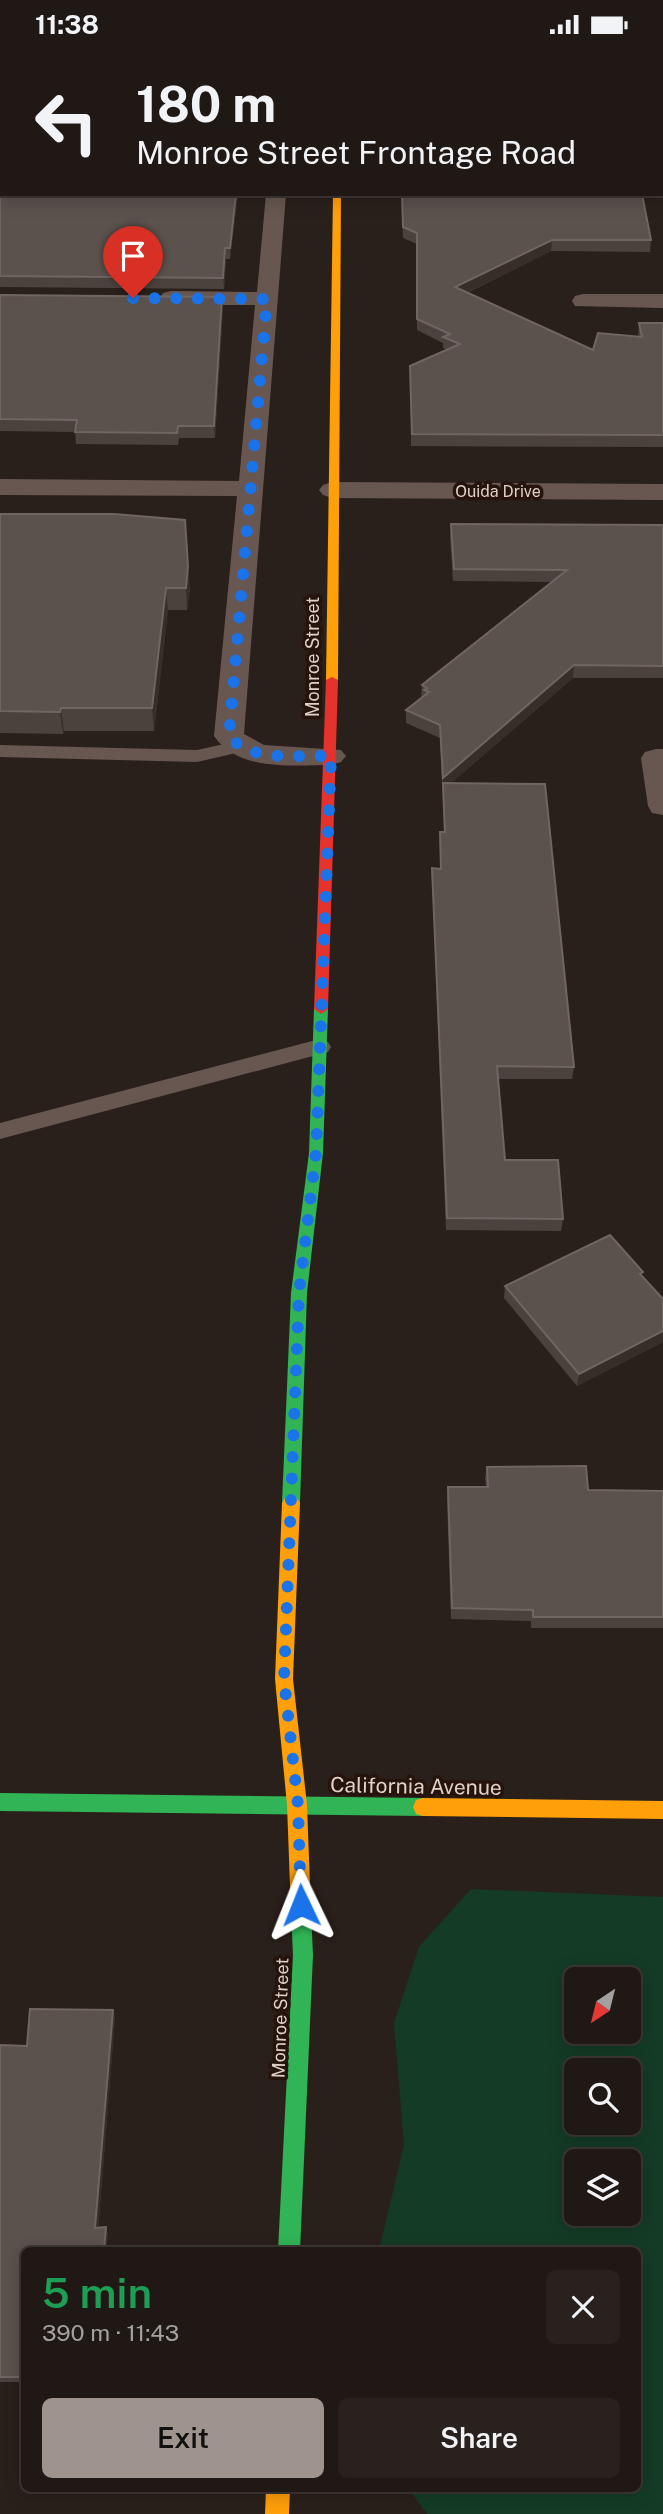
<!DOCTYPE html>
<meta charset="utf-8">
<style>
body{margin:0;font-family:"Public Sans",sans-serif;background:#28211d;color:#f1f3f6;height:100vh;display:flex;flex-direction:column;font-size:26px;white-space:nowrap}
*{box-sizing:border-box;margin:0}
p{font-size:23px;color:#a2a0a0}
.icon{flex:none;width:38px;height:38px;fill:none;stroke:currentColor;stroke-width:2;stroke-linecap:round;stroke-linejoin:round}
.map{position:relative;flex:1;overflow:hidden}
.sheet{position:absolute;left:21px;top:2198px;width:620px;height:245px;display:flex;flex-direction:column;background:#201814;border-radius:10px;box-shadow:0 4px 18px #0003,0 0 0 2px #3d3734}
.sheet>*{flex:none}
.hud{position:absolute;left:0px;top:0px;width:663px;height:147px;box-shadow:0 4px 18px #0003,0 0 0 2px #3d3734;background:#201814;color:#f1f3f6;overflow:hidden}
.needle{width:46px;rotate:215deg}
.tools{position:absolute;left:564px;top:1918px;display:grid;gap:14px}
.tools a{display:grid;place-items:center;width:77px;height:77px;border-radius:10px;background:#201814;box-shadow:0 4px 18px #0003,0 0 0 2px #3d3734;font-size:35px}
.pin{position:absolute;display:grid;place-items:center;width:60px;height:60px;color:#fff;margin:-72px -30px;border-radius:50% 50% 50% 0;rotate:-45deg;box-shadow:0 0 7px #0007}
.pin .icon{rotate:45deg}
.me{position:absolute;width:77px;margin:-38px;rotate:358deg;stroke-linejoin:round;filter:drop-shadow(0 0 5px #0008)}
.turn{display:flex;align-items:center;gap:24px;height:147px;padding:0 21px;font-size:32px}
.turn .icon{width:91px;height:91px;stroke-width:2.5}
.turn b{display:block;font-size:49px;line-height:60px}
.round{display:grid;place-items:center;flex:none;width:74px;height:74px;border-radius:10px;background:#28211d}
.summary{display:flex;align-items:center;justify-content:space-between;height:119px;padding:0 21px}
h1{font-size:42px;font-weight:600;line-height:52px;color:#1e9e55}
.cta{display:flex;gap:14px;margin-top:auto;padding:14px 21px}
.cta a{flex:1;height:80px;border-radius:10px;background:#9f938d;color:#111;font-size:28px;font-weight:600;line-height:80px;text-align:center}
.cta a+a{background:#28211d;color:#f1f3f6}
.status{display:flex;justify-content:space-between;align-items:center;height:49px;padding:0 35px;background:#201814;direction:ltr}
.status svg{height:19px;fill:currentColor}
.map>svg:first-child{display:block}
.green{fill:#143b25;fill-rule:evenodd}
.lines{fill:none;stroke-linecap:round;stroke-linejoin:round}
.lane{fill:#685751;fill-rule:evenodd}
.street{fill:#685751;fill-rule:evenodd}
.fast{fill:#30b455;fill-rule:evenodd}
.slow{fill:#ff9f0a;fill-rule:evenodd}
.jam{fill:#e5322d;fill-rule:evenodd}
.wall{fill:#4b423e}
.shaded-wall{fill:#372e29}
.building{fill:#5b514d;stroke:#6f6561;stroke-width:2}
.route{stroke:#1a73e8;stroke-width:12;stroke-dasharray:0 21.6}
.labels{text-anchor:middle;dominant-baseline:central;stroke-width:7;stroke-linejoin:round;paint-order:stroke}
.far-street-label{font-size:16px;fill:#ded1cb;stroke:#26140c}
.street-label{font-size:18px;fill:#ded1cb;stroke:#26140c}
.near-street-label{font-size:21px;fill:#ded1cb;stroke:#26140c}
</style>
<div class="status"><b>11:38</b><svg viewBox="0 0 49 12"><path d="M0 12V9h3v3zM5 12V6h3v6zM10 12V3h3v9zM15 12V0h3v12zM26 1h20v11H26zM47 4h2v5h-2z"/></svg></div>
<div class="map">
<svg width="663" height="2465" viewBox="0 0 663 2465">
<rect width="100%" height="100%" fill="#2a201b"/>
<path class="green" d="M471,1840L663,1848V2465H427L409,2440H637V2202L379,2201L404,2096L394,1974L419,1898ZM576,1930H628V1983H576ZM576,2021H628V2074H576ZM576,2112H628V2165H576Z"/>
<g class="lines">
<path class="lane" d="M238,692L245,694L247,698L245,702L197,713L0,708V696L197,701Z
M320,990L328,993L331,998L328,1003L0,1090V1074Z"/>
<path class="street" d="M276,0H294V2H276Z
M662,97H663V109H662Z
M266,145H286L244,685L264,696L341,701L346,707L341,713L331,716C293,716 239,723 214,687L237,447L0,446V430L239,432L255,256H171L163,254L160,249L163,244L171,242L257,243Z
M583,245H663V259L575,257L572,252L575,247Z
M332,433L663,435V451L332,449L323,446L319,441L323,436Z
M656,700H663V766L652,764L648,757L641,709L645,703Z"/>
<path class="fast" d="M338,0H346V2H338Z
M321,955L328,960L323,1104L307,1244L300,1454L297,1459L291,1461L285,1459L282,1454L291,1244L309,1104L314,960Z
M0,1744L423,1749L430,1751L433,1758L430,1765L423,1767L0,1762Z
M301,1853L308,1856L311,1863L313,1906L300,2202H278L293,1906L291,1863L294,1856Z"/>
<path class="slow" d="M333,145H341L338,631L332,634L326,631Z
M291,1447L297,1449L300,1454L293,1630L307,1756L311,1863L308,1870L301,1873L294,1870L291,1863L287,1756L275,1630L282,1454L285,1449Z
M423,1749L663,1752V1770L423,1767L416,1765L413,1758L416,1751Z
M266,2440H290L289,2465H265Z"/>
<path class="jam" d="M332,628L338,631L328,960L321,965L314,960L326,631Z"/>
</g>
<path class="wall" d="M0,0H253V2H2V92H0Z
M0,96L238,145L230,210H226L224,240L0,238Z
M401,145H642L651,191L650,203L551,202L467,244L593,301L638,288L639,274H663V398L411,397L410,317L447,301L443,299V294L417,281V195L403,189Z
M0,246L222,248L223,259L215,389H179L178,396L76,395L75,383L0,382Z
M0,465L190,539L187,561H168L154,682H64L63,685L0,684Z
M451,475L663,476V629H573L451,734L574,1018L572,1030H498L505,1111L563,1170L561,1182L446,1181L432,832V819L440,820V783H444L440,689L406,674V661L421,649L422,636L552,533L453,532L450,488Z
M642,1228L663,1250V1293L577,1337L504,1249L505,1237Z
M487,1418L588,1441L663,1442V1579H531V1572L451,1570L447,1449L448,1438H486L485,1429Z
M113,1961L115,1969L98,2179L108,2185L24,2202V2333H0V1996L27,1997Z"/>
<path class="shaded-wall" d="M236,145H238L230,210V199Z
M552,191L551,202L454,250L455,238Z
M225,199L226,210L224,240L223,229Z
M222,248L223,259L215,389L214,377Z
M188,517L190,539L187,561L186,539Z
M166,539L168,561L154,682L152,659Z
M574,616L573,629L443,741V734L442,742L443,729Z
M61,659L64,682L63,685L60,663Z
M663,1282V1293L577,1337L579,1325Z
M113,1961L115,1969L98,2185L95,2179Z
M106,2178L108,2185L107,2202H104Z"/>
<path class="building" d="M0,0H252V2H2V82L0,81Z
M412,0H610V2H412Z
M0,96H2V145H236L230,199H225L223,229L0,227Z
M402,145H642L651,191H552L455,238L593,301L598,284L642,288L639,274H663V386L412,385L410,317L460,295L443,288L450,285L417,270V184L403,178Z
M0,246L222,248L214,377H178L177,384L75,383L77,371L0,370Z
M0,465H114L185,471L188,517L186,539H166L152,659H61L60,663L0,662Z
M451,475L663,476V617L574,616L443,729L440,676L406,661L429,643L424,641L427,639L422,636L567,521L454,520Z
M443,734L545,735L574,1018L497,1017L505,1111H558L563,1170L447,1169L432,819L441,820L440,783H445Z
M610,1186L643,1223L640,1225L663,1250V1282L579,1325L505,1237Z
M586,1417L588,1441L663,1442V1568H533V1561L452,1559L448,1438H488L487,1418Z
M30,1960L113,1961L95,2179L106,2178L104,2202H24V2328H0V1996L27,1997Z"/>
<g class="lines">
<path class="route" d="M133,249L267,250L229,687C251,714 298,706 331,707L316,1104L299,1244L284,1630L298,1756L301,1856"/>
</g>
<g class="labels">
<g class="far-street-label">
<text x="498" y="442">Ouida Drive</text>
</g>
<g class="street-label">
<text transform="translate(312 608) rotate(-90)">Monroe Street</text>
<text transform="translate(280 1969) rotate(-88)">Monroe Street</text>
</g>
<g class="near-street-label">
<text transform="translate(416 1737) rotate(1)">California Avenue</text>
</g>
</g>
</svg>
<div class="tools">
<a><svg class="needle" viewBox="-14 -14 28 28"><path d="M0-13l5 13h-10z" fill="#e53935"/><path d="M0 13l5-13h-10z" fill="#a2a0a0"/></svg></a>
<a><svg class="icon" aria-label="search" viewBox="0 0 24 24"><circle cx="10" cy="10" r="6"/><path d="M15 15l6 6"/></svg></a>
<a><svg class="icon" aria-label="layers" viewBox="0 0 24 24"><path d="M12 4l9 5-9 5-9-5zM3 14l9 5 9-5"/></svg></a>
</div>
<div class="pin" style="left:133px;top:249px;background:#d93025"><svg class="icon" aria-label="arrive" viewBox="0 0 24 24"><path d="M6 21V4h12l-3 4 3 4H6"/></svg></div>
<svg class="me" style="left:301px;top:1856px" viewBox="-20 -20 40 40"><path d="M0-17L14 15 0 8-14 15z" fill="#1a73e8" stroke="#fff" stroke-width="4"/></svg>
<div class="hud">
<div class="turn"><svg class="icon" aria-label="left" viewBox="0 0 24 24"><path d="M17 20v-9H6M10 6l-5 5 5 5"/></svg><div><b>180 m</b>Monroe Street Frontage Road</div></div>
</div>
<section class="sheet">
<div class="summary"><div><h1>5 min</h1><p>390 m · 11:43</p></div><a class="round"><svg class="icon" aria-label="close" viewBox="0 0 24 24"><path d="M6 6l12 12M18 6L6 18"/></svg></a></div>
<div class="cta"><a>Exit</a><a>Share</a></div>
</section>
</div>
